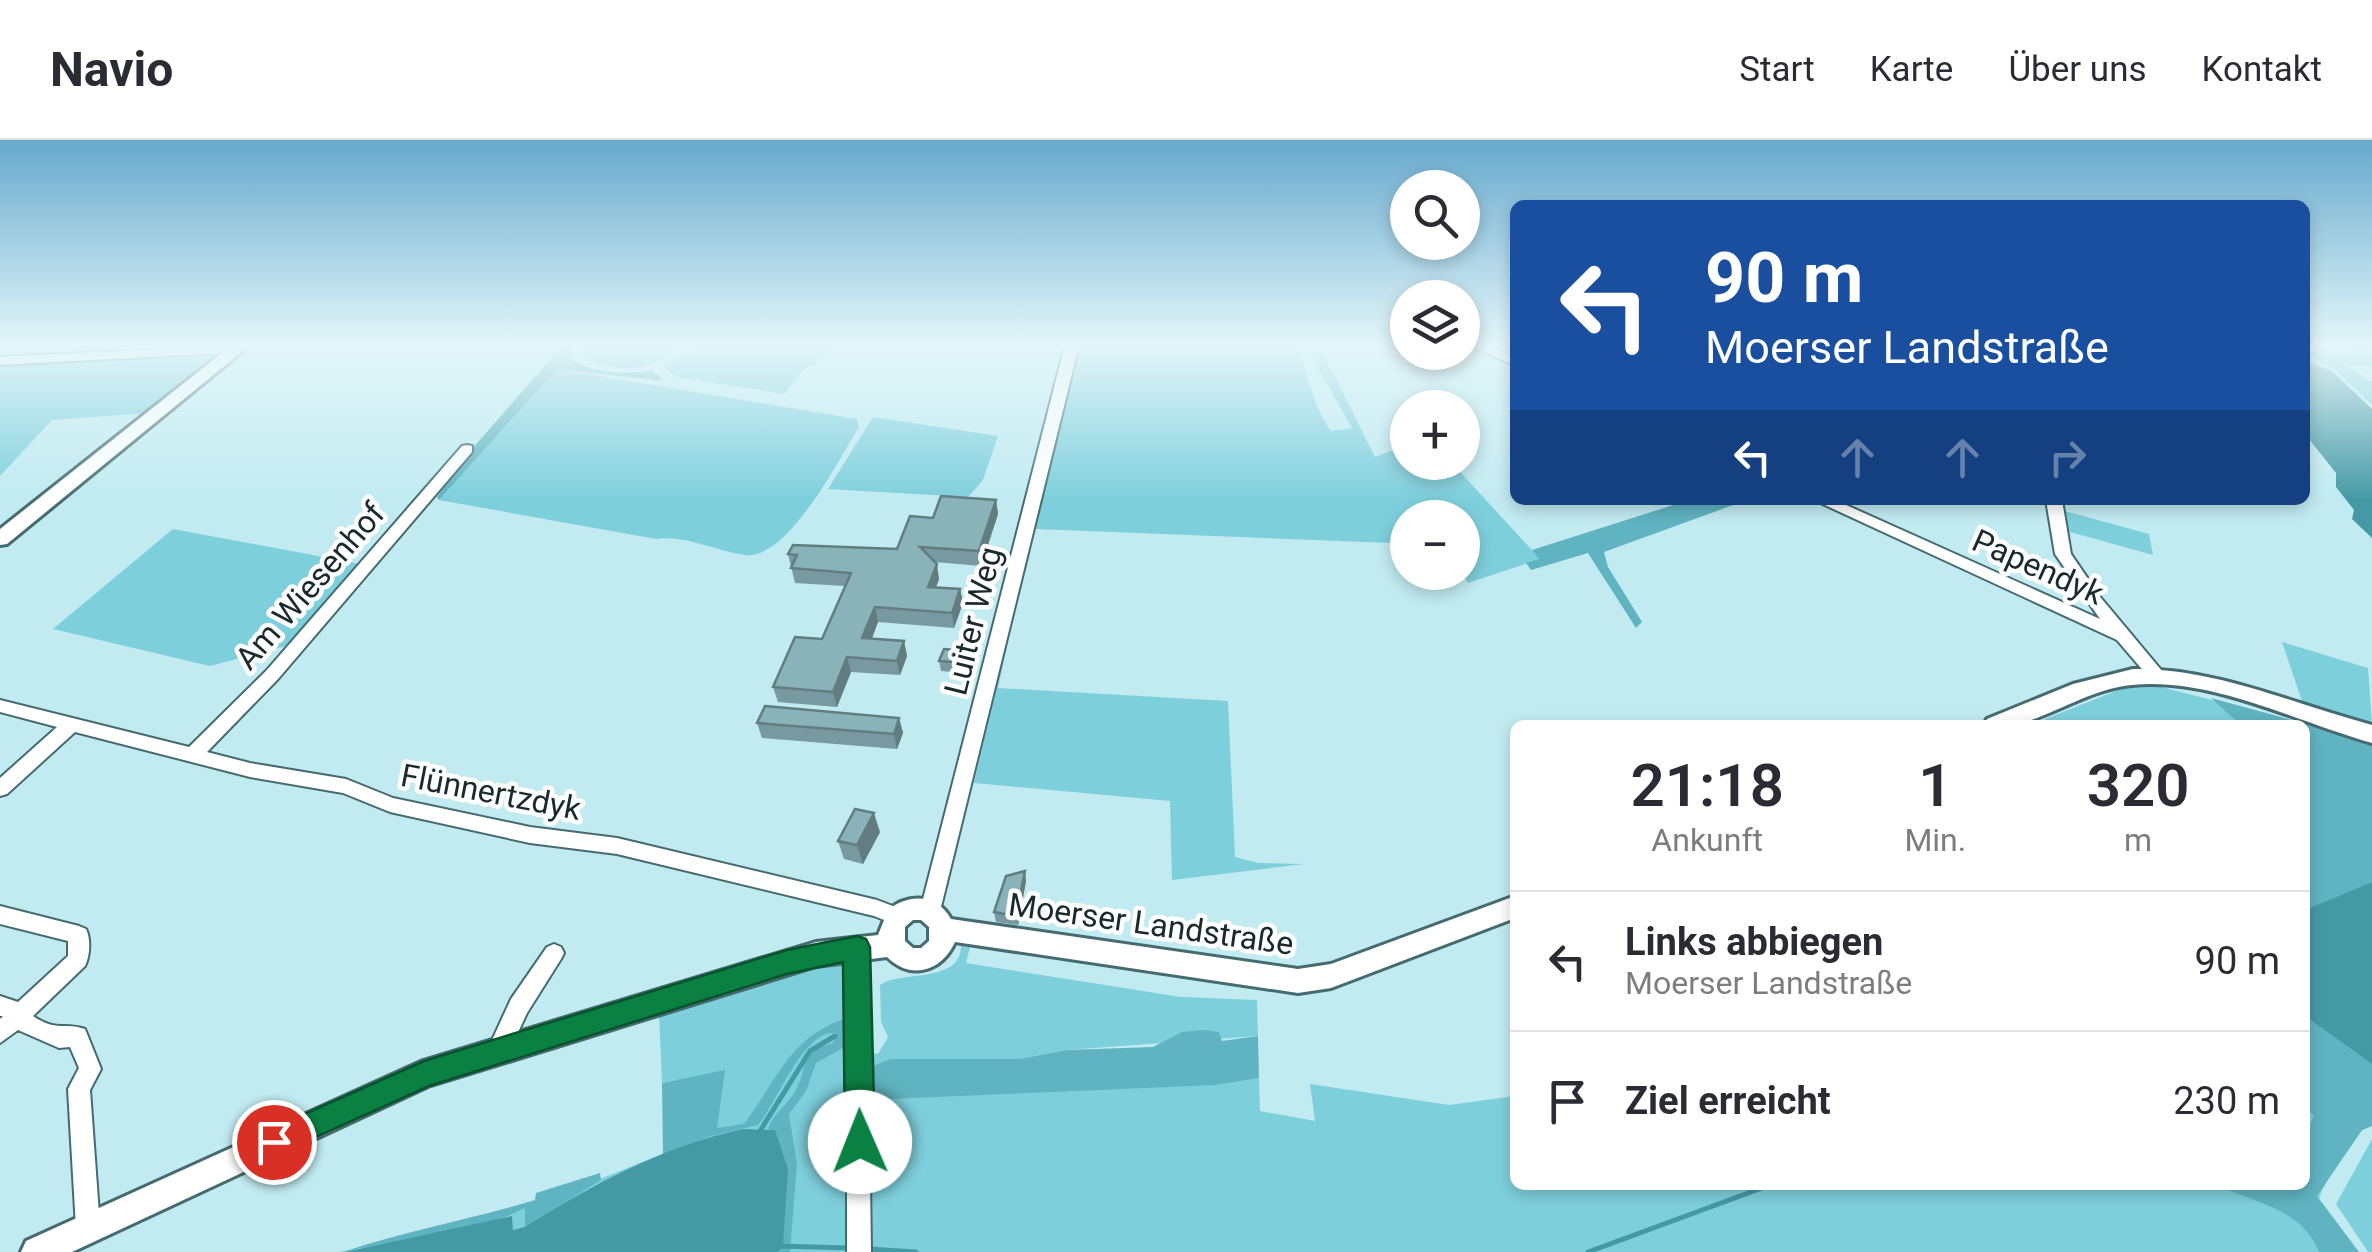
<!DOCTYPE html>
<html lang="de">
<meta charset="utf-8">
<style>
body{margin:0;font-family:Roboto,sans-serif;background:#f2f2f3;color:#2b2b33;height:100vh;display:flex;flex-direction:column;font-size:38px;white-space:nowrap}
*{box-sizing:border-box;margin:0}
p{font-size:32px;color:#7c7c81}
.icon{flex:none;width:55px;height:55px;fill:none;stroke:currentColor;stroke-width:2;stroke-linecap:round;stroke-linejoin:round}
.map{position:relative;flex:1;overflow:hidden}
.side{position:absolute;left:1510px;top:580px;width:800px;height:470px;display:flex;flex-direction:column;background:#fff;border-radius:15px;box-shadow:0 5px 15px #0003}
.side>*{flex:none}
.top-card{position:absolute;left:1510px;top:60px;width:800px;height:305px;border-radius:15px;box-shadow:0 5px 15px #0003;background:#1a4fa0;color:#fff;overflow:hidden}
.fabs{position:absolute;left:1390px;top:30px;display:grid;gap:20px}
.fabs a{display:grid;place-items:center;width:90px;height:90px;border-radius:50%;background:#fff;box-shadow:0 5px 15px #0003;font-size:50px}
.pin{position:absolute;display:grid;place-items:center;width:85px;height:85px;color:#fff;margin:-42px;border:5px solid #fff;border-radius:50%;box-shadow:0 2px 10px #0007}
.me{position:absolute;width:110px;margin:-55px;rotate:359deg;stroke-linejoin:round;filter:drop-shadow(0 0 8px #0008)}
.turn{display:flex;align-items:center;gap:35px;height:210px;padding:0 30px;font-size:45px}
.turn .icon{width:130px;height:130px;stroke-width:2.5}
.turn b{display:block;font-size:70px;line-height:85px}
.lanes{display:flex;align-items:center;height:95px;padding:0 30px;background:#0003;justify-content:center;gap:50px;direction:ltr}
.lanes .off{opacity:.35}
.eta{display:flex;justify-content:space-evenly;align-items:center;height:170px;text-align:center}
.eta b{font-size:60px;font-weight:600;line-height:70px}
ul{padding:0;list-style:none}
li{display:flex;align-items:center;gap:30px;height:140px;padding:0 30px;border-top:2px solid #e1e1e2}
li div{flex:1}
li b{display:block;font-size:38px}
li em{font-style:normal}
header{display:flex;align-items:center;gap:60px;box-sizing:border-box;height:140px;padding:0 50px;background:#fff;border-bottom:2px solid #e1e1e2}
header strong{font-size:48px}
nav{display:flex;gap:55px;margin-inline-start:auto;font-size:35px}
.map>svg:first-child{display:block}
.green{fill:#7ecfdc}
.forest{fill:#60b3c0}
.water{fill:#4599a5}
.lines{fill:none;stroke-linecap:round;stroke-linejoin:round}
.stream{stroke:#4599a5;stroke-width:5}
.minor-casing{stroke:#456b71;stroke-width:4}
.major-casing{stroke:#456b71;stroke-width:6}
.minor{fill:#fff;fill-rule:evenodd}
.major{fill:#fff;fill-rule:evenodd}
.wall{fill:#77999f}
.shaded-wall{fill:#617d82}
.building{fill:#8ab2b9;stroke:#617d82;stroke-width:2.5}
.route{fill:#0b8043;stroke:#07532c;stroke-width:2.5}
.labels{text-anchor:middle;dominant-baseline:central;stroke-width:9;stroke-linejoin:round;paint-order:stroke}
.street-label{font-size:32px;fill:#19292c;stroke:#fff}
</style>
<header>
<strong>Navio</strong>
<nav><a>Start</a><a>Karte</a><a>Über uns</a><a>Kontakt</a></nav>
</header>
<div class="map">
<svg width="2372" height="1112" viewBox="0 0 2372 1112">
<rect width="100%" height="100%" fill="#c1ebf1"/>
<path class="green" d="M581,205H684C659,231 613,236 582,216Z
M693,205H849L803,230L784,254L676,237L663,226Z
M1077,205H1296C1310,237 1311,263 1331,291L1352,288L1305,205H1319L1375,317L1407,305L1408,322L1452,323L1540,419L1468,443L1462,433V378H1408L1407,411L1390,403L1035,389Z
M2372,205V226L2345,225L2372,242V265L2333,228L2305,215V209Z
M212,213L215,219L149,273L52,280L0,336V223Z
M557,229L857,279L859,287C840,318 787,421 745,415C715,411 685,395 656,399L439,360Z
M873,277L998,296L983,340L968,357L828,349Z
M2061,370L2149,394L2153,415L2063,390Z
M173,389L361,424L290,505L210,526L53,489Z
M1032,390L998,548L1228,561L1235,717L1258,723L1304,724L1172,740L1170,661L974,643Z
M2282,502L2368,528L2372,585L2304,567Z
M2158,546L2372,602V986L2362,990C2336,1027 2301,1064 2319,1112H339L448,1087L568,1052L677,1008L676,940L662,943L659,873L852,816L851,955L1259,938L1260,971L1315,981L1310,944L1449,965L1515,956V1045H2305V585H2030L2126,547Z
M961,806L970,807L966,823L1181,857L1257,860L1258,896L1067,910L1019,919H891L868,928V912L878,914L888,897L881,882L880,845C901,830 961,844 961,806Z
M2372,999V1112H2368L2336,1064Z"/>
<path class="forest" d="M563,205H571V219C593,234 627,235 652,230L664,241L557,229L439,360L437,357L472,309Z
M1689,360H1747L1604,412L1608,427L1642,482L1636,488L1588,413L1531,430L1526,423L1539,419L1532,410Z
M2211,558L2372,602V742L2305,770V585H2241Z
M2305,876L2372,924V986L2362,990L2317,1056L2359,1112H2319C2303,1071 2259,1063 2220,1047L2305,1045V995L2314,976L2305,966Z
M850,877V904L816,923L806,951L789,974L797,1024L790,1112H778C793,1092 777,1017 773,990L768,989C774,972 788,965 796,950C810,924 796,914 833,903L837,893C803,889 778,962 758,985L711,996L663,1015L662,943L725,930L717,988L744,984C779,937 790,895 850,877Z
M1202,890L1219,892L1222,901L1258,896L1259,938L1215,945L865,960L868,928L890,919H1019L1067,910L1153,907L1182,892Z
M600,1033L601,1040L525,1087V1068L494,1082L346,1111C408,1090 472,1079 535,1060L536,1053Z"/>
<path class="water" d="M2305,221L2332,231L2372,269V398L2352,379L2354,370L2336,347V333L2305,294Z
M2372,742V924L2305,876V770Z
M743,989L775,990L788,1029L783,1106L778,1112H345L512,1076L513,1090L525,1087C593,1044 664,1006 743,989Z"/>
<g class="lines">
<path class="stream" d="M760,991L810,911L835,896
M778,1106L849,1108
M868,1109L916,1112
M1588,1112L1770,1045"/>
<defs>
<path id="minor" d="M236,205L243,209L241,212L0,225V217Z
M1065,205H1079L940,771L937,777L930,780L923,777L920,771Z
M1469,205H1486L1515,217V226Z
M467,305L472,306V312L278,539L207,612L250,623L346,639L393,658L530,687L617,698L877,760L906,771L909,777L906,783L899,786L874,776L617,714L530,703L390,672L343,653L250,637L75,592L7,654L0,656V638L57,587L0,572V560L189,607L266,531L462,306Z
M1814,360H1835L2100,479L2055,414L2046,360H2062L2071,414L2101,458L2167,537L2164,541H2152L2117,500Z
M0,766L79,786L86,789C91,799 90,816 85,826L33,876C56,892 65,882 85,889L101,929L90,950L100,1088L97,1097L88,1100L79,1097L76,1088L68,949L79,928L70,907L59,908L18,890L0,903V879L3,876H0V856L18,862L68,816V801L0,784Z
M857,798L864,801L867,807L871,1112H847V807L850,801Z
M554,804L561,807L564,813L561,819L527,873L507,916L499,919L491,916L488,909L511,859L547,807Z"/>
<path id="major" d="M232,205H250L7,404L0,405V389Z
M2133,529C2216,528 2293,564 2372,585V603C2296,582 2212,537 2132,545C2092,549 2059,572 2022,583C2010,587 1996,585 1984,585L1987,579L2073,544Z
M1515,756V778L1331,848L1298,853L955,802C942,831 911,841 887,817L816,826L428,946L72,1112H21L26,1101L423,921L816,802L878,795L888,770C909,753 937,754 951,779L1298,829L1331,824ZM913,780H921L929,787V801L921,808H913L905,801V787Z"/>
</defs>
<use href="#minor" class="minor-casing"/>
<use href="#major" class="major-casing"/>
<use href="#minor" class="minor"/>
<use href="#major" class="major"/>
</g>
<path class="wall" d="M996,360L998,374L981,426L935,422L939,439L936,447L960,449L963,463L954,488L878,482L872,499L904,501L907,516L900,535L851,532L837,567L778,562L773,547L822,499L845,446L795,443L788,414L897,409L933,378Z
M968,511L970,521L966,533L941,531L939,521Z
M899,578L903,593L897,609L762,598L757,583Z
M880,692L863,724L844,719L838,701Z
M1026,741L1018,785L996,782L994,772Z"/>
<path class="shaded-wall" d="M996,360L998,374L981,426L979,411Z
M937,424L939,439L931,461L928,447Z
M960,449L963,463L954,488L952,473Z
M875,467L878,482L866,512L862,498Z
M904,501L907,516L900,535L897,521Z
M968,511L970,521L966,533L964,523Z
M847,517L851,532L837,567L833,552Z
M899,578L903,593L897,609L894,594Z
M874,673L880,692L863,724L857,705Z
M1025,731L1026,741L1018,785L1016,776Z"/>
<path class="building" d="M941,356L996,360L979,411L920,407L937,424L928,447L960,449L952,473L875,467L862,498L904,501L897,521L847,517L833,552L773,547L795,497L822,499L851,433L791,428L797,415L788,414L793,405L897,409L910,376L933,378Z
M944,509L968,511L964,523L939,521Z
M765,566L899,578L894,594L757,583Z
M855,669L874,673L857,705L838,701Z
M1025,731L1016,776L994,772L1006,736Z"/>
<linearGradient id="sky" x2="0" y2="1"><stop stop-color="#67a9cd"/><stop offset="0.57" stop-color="#e3f6f9"/><stop offset="1" stop-color="#e3f6f9" stop-opacity="0"/></linearGradient>
<rect width="2372" height="360" fill="url(#sky)"/>
<path class="route" d="M857,796L866,799L870,807L875,1002L871,1012L860,1016L850,1012L845,1002L843,822L787,834L429,946L274,1016L264,1012L260,1002L264,992L424,921L787,810Z"/>
<g class="labels">
<g class="street-label">
<text transform="translate(2038 427) rotate(24)">Papendyk</text>
<text transform="translate(310 446) rotate(-49)">Am Wiesenhof</text>
<text transform="translate(973 481) rotate(-76)">Luiter Weg</text>
<text transform="translate(491 652) rotate(11)">Flünnertzdyk</text>
<text transform="translate(1151 784) rotate(8)">Moerser Landstraße</text>
</g>
</g>
</svg>
<div class="fabs">
<a><svg class="icon" aria-label="search" viewBox="0 0 24 24"><circle cx="10" cy="10" r="6"/><path d="M15 15l6 6"/></svg></a>
<a><svg class="icon" aria-label="layers" viewBox="0 0 24 24"><path d="M12 4l9 5-9 5-9-5zM3 14l9 5 9-5"/></svg></a>
<a>+</a>
<a>−</a>
</div>
<div class="pin" style="left:274px;top:1002px;background:#d93025"><svg class="icon" aria-label="arrive" viewBox="0 0 24 24"><path d="M6 21V4h12l-3 4 3 4H6"/></svg></div>
<svg class="me" style="left:860px;top:1002px" viewBox="-20 -20 40 40"><circle r="19" fill="#fff"/><path d="M0-13L10 11 0 6-10 11z" fill="#0b8043"/></svg>
<div class="top-card">
<div class="turn"><svg class="icon" aria-label="left" viewBox="0 0 24 24"><path d="M17 20v-9H6M10 6l-5 5 5 5"/></svg><div><b>90 m</b>Moerser Landstraße</div></div>
<div class="lanes"><svg class="icon" aria-label="left" viewBox="0 0 24 24"><path d="M17 20v-9H6M10 6l-5 5 5 5"/></svg><svg class="icon off" aria-label="ahead" viewBox="0 0 24 24"><path d="M12 20V5M6 11l6-6 6 6"/></svg><svg class="icon off" aria-label="ahead" viewBox="0 0 24 24"><path d="M12 20V5M6 11l6-6 6 6"/></svg><svg class="icon off" aria-label="right" viewBox="0 0 24 24"><path d="M7 20v-9h11M14 6l5 5-5 5"/></svg></div>
</div>
<section class="side">
<div class="eta">
<div><b>21:18</b><p>Ankunft</p></div>
<div><b>1</b><p>Min.</p></div>
<div><b>320</b><p>m</p></div>
</div>
<ul>
<li><svg class="icon" aria-label="left" viewBox="0 0 24 24"><path d="M17 20v-9H6M10 6l-5 5 5 5"/></svg><div><b>Links abbiegen</b><p>Moerser Landstraße</p></div><em>90 m</em></li>
<li><svg class="icon" aria-label="arrive" viewBox="0 0 24 24"><path d="M6 21V4h12l-3 4 3 4H6"/></svg><div><b>Ziel erreicht</b></div><em>230 m</em></li>
</ul>
</section>
</div>
